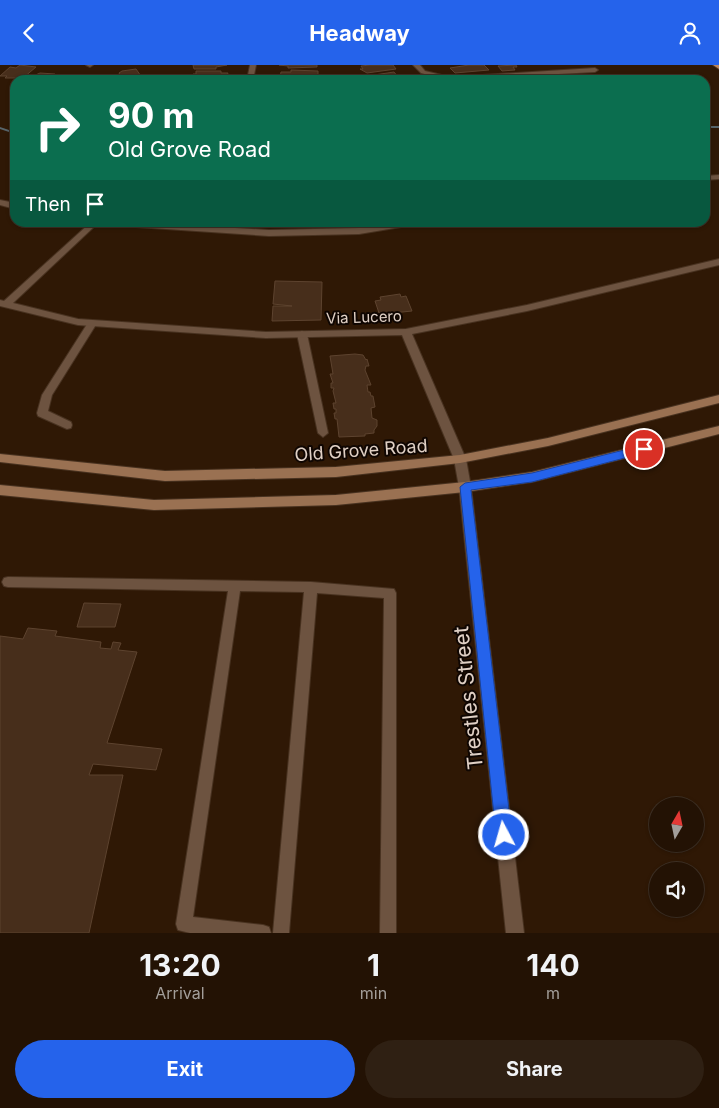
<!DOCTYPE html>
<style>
body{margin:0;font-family:Inter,sans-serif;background:#2f2013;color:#f1f3f6;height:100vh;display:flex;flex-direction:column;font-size:19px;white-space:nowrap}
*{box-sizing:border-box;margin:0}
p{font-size:16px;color:#a39e9a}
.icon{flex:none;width:28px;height:28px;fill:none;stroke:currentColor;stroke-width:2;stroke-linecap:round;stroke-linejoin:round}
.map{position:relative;height:868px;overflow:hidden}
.side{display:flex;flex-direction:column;background:#231204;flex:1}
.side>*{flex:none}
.banner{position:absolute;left:10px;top:10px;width:700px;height:152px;border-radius:15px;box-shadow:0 1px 4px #0004,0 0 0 1px #403226;background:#0b6e4f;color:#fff;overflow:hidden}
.needle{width:32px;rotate:9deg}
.controls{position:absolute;left:649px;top:732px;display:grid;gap:10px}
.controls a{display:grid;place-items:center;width:55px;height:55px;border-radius:50%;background:#231204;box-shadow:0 1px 4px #0004,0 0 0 1px #403226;font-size:25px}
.pin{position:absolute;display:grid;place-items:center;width:42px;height:42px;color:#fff;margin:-21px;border:2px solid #fff;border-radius:50%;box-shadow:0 1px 5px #0007}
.me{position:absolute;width:55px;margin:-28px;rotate:354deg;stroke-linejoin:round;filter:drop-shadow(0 0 4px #0008)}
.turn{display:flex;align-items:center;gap:18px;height:105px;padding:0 15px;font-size:22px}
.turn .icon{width:65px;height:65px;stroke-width:2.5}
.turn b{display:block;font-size:35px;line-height:42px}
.then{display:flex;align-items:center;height:48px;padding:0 15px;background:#0003;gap:10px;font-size:19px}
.eta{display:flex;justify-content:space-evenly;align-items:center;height:85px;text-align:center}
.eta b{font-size:30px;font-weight:700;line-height:35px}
.action{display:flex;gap:10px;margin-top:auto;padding:10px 15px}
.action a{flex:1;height:58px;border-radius:30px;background:#2563eb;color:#fff;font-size:20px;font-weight:700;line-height:58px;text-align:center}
.action a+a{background:#2f2013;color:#f1f3f6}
header{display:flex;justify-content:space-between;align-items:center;height:65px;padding:0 15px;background:#2563eb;color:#fff;font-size:22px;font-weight:700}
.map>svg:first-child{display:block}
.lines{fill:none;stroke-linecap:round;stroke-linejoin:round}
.stream{fill:#58656b;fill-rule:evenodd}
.building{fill:#472e1b;stroke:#5d432f}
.lane-casing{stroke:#483220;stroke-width:2}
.street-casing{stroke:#483220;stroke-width:2}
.secondary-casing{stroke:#483220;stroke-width:2}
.primary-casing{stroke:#483220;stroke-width:2}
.lane{fill:#6d5340;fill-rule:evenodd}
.street{fill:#6d5340;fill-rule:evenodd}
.secondary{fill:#9a7152;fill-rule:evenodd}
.primary{fill:#bd885f;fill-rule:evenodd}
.route{fill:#2563eb;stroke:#184099}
.labels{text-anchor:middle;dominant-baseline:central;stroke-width:4;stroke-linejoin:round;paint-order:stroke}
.far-street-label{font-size:15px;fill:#e0d0c5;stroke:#0f0602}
.street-label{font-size:18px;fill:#e0d0c5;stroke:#0f0602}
.near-street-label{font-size:21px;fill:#e0d0c5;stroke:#0f0602}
</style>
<header><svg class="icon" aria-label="back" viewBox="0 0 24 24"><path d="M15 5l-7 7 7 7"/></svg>Headway<svg class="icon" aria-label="person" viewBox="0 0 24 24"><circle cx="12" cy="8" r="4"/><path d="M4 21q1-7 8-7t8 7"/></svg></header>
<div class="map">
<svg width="719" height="868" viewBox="0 0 719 868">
<rect width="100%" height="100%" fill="#2f1805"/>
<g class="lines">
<path class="stream" d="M705,61H719V63H705Z
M0,62L15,67V69L0,64Z"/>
</g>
<path class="building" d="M20,0L36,2L23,13H5L7,11H0L10,2L16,3Z
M193,0H227L216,2V4H194Z
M279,0H317V2L288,3V1Z
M370,0H393L396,4L367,8L360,4H363L361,1Z
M469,0H484L489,5L455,8L450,3Z
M516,0L517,2H513L515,5L502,6L498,1Z
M136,4L143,14L118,15L115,11L120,10L119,8L122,6Z
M291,5L318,6V12L280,13L281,7H291Z
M196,6H221V8H228L226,14H194L193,9H196Z
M394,7L398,12L388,13L389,15H356L354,13Z
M40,8L55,9L49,15H24Z
M275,216L322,217L321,255L272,256L273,241H292L273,239Z
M400,229L401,232L406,231L412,246L383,249L382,247L379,248L375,236L381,235L380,232Z
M355,289L363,290L366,295L367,294L369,301H366L365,305L371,320H367L368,327H370L371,331H373L375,342L371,343L372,353L377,355V361L374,365V368L365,369V371L339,372L337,354H335L334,348H336V344H334L333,338H336L333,326L334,323H331V318H333L330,309H333L330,291Z
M84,538L121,539L115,562H77Z
M28,563L57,566L55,571L101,577L100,583L111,584L113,577L121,578L118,585L137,587L107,678L162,684L156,705L93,699L89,710H123L89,868H0V571L23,574Z"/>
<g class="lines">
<defs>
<path id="lane" d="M92,255L97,258L52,330L48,346L71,357L72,360L71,363L67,364L38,351L37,348L42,330L89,256Z
M302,266L307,269L328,368L323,372L318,368L297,269Z
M8,512L311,517L394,524L396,528V868H380L384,533L317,528L289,868H273L304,527L240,526L193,852L263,860L269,862L271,868H190L178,865L176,859L228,526L8,522L4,521L2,517L4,513Z"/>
<path id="street" d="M86,0H93L90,2Z
M250,0H256L253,15H247Z
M413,0H420L425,6L450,12L595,3L598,5L595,7L446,15L421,8Z
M719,110V114L705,115V111Z
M0,135L15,138V144L0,140Z
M90,158H98L13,238L78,254L266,267L406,264L527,240L719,194V200L527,246L412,269L466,394L471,422L524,868H506L459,422L454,394L402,270L266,273L78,260L0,241V235L4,236Z
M117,158H152L269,165L359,163L394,158H411L407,161L359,169L269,171L121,161Z"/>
<path id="secondary" d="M719,330V338L548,381L460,398L336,412L165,416L0,397V389L165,406L336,402L460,390L548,373Z
M719,361V369L532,417L465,427L336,440L154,445L0,430V420L154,435L336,430L465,417L532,407Z"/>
<path id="primary" d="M713,0H719V4Z"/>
</defs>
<use href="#lane" class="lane-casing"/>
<use href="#street" class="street-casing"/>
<use href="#secondary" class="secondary-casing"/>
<use href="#primary" class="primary-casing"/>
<use href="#lane" class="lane"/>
<use href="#street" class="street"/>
<use href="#secondary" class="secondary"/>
<use href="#primary" class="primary"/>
</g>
<path class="route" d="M644,380L649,384L648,387L532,417L471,425L512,770L510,776L504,778L499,776L496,770L460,422L465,418L532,408Z"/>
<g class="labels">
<g class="far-street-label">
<text transform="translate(364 252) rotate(-2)">Via Lucero</text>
</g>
<g class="street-label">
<text transform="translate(361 385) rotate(-4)">Old Grove Road</text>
</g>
<g class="near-street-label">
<text transform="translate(468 633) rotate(-96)">Trestles Street</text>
</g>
</g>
</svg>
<div class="controls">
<a><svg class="needle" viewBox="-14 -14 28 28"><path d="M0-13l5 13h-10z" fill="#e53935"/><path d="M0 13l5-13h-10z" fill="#a39e9a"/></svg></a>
<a><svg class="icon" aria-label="sound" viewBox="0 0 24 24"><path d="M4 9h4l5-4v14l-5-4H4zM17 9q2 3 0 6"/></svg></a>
</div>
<div class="pin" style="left:644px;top:384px;background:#d93025"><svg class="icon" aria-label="arrive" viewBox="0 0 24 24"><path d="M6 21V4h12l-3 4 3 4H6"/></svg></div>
<svg class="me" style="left:504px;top:770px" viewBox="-20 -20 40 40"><circle r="17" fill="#2563eb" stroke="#fff" stroke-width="3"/><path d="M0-11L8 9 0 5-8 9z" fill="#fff"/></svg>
<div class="banner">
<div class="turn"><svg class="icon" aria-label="right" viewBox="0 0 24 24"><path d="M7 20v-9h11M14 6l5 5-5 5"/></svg><div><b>90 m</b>Old Grove Road</div></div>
<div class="then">Then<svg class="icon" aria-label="arrive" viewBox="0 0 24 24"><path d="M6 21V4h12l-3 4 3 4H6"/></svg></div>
</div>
</div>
<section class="side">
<div class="eta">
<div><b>13:20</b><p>Arrival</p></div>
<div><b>1</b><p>min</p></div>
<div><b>140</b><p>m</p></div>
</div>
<div class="action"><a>Exit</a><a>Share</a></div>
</section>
